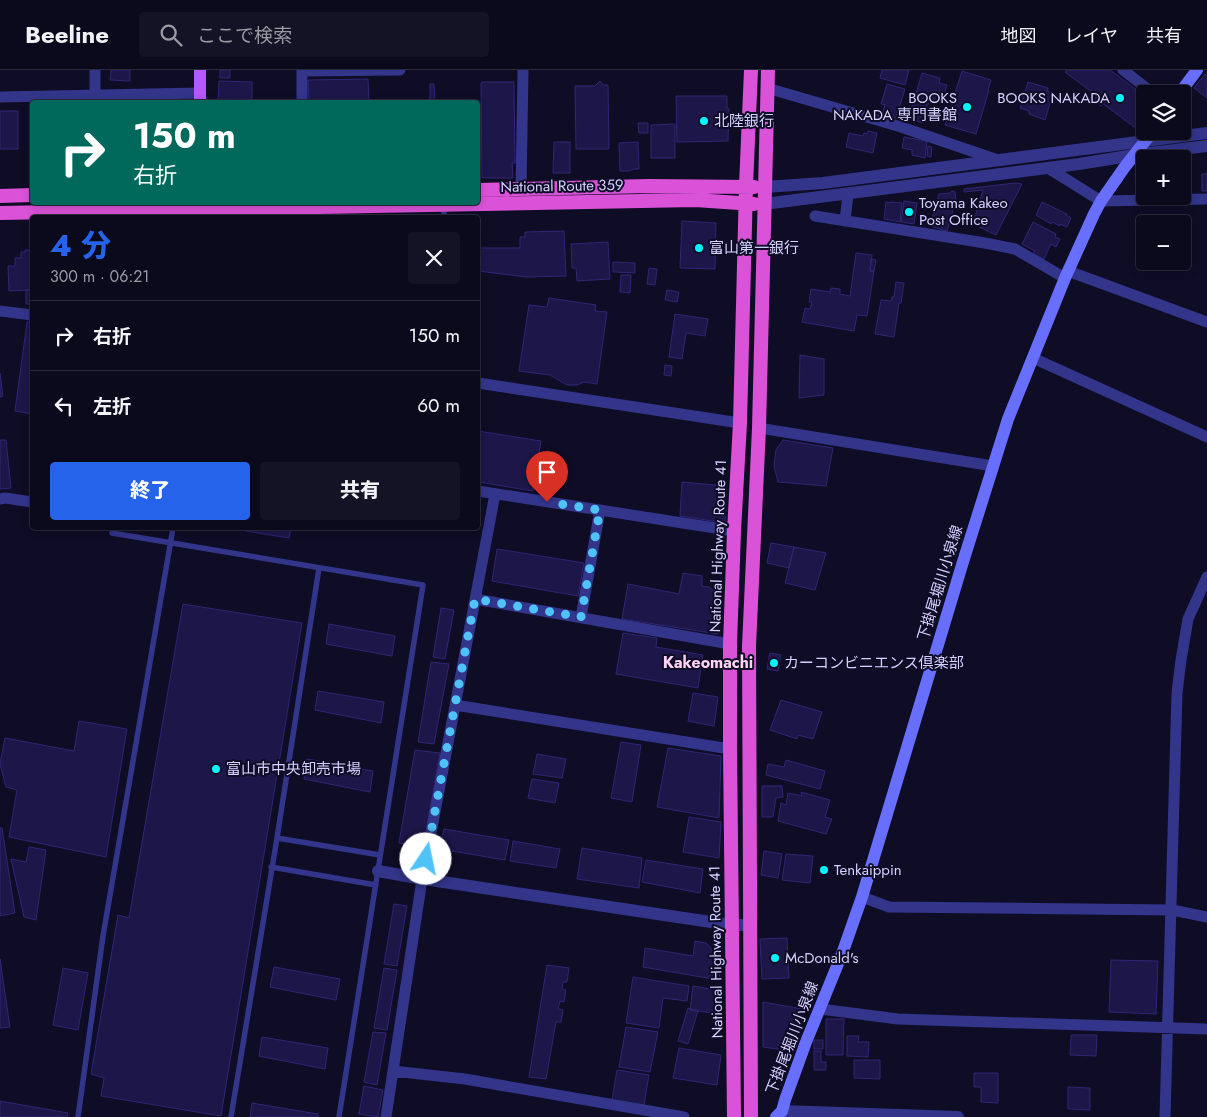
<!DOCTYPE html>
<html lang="ja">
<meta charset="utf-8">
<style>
body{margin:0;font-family:Jost,"Noto Sans JP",sans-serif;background:#141225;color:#f1f3f6;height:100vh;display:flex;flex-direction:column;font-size:19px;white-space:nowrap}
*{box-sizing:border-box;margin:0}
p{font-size:16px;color:#9a9aa3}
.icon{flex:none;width:28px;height:28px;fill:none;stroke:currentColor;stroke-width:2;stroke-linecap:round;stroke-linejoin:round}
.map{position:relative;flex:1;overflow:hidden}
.panel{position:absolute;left:30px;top:145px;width:450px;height:315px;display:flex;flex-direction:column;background:#0b091c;border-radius:5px;box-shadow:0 2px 8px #0003,0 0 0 1px #2b2a3b}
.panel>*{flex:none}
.top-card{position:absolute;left:30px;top:30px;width:450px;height:105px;border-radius:5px;box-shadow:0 2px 8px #0003,0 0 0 1px #2b2a3b;background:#00695c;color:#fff;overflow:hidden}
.controls{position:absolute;left:1136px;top:15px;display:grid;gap:10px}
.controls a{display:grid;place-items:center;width:55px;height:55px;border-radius:5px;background:#0b091c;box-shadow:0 2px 8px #0003,0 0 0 1px #2b2a3b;font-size:25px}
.pin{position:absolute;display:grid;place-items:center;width:42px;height:42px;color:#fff;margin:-51px -21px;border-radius:50% 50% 50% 0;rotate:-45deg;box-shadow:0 0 5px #0007}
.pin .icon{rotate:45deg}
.me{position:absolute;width:55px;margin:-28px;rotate:11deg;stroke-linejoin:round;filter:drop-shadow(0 0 4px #0008)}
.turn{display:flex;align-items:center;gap:18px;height:105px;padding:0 20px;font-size:22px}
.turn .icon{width:65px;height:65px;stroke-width:2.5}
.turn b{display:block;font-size:35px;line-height:42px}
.round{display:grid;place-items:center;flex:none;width:52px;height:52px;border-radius:5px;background:#141225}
.summary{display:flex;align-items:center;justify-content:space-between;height:85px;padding:0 20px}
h1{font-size:30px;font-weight:800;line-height:38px;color:#2563eb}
.primary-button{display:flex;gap:10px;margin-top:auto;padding:10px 20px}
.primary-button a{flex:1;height:58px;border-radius:5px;background:#2563eb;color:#fff;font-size:20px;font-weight:800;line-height:58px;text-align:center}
.primary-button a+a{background:#141225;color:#f1f3f6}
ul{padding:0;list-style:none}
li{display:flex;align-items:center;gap:15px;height:70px;padding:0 20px;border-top:1px solid #2b2a3b}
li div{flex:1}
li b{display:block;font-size:19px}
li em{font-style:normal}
header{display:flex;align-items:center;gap:30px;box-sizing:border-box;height:70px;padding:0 25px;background:#0b091c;border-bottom:1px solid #2b2a3b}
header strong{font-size:24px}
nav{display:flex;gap:28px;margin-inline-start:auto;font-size:18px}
.search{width:350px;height:45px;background:#141225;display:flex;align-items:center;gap:12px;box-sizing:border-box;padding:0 18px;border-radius:5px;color:#9a9aa3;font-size:19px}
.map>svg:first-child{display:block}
.building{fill:#1d1649;stroke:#302677}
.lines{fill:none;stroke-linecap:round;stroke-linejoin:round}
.service{stroke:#32358a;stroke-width:5.5}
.minor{stroke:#32358a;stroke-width:11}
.tertiary{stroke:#32358a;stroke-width:12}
.secondary{stroke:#686fff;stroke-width:12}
.primary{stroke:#b458ff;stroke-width:12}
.trunk{stroke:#da52d7;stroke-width:14}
.route{stroke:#4fc3f7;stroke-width:9;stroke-dasharray:0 16.2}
.poi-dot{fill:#00f5fc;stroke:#0f0c26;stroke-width:2}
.labels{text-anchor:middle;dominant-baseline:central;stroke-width:4;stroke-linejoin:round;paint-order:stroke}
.poi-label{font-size:15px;fill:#d3d1ff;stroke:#0f0c26;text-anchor:start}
.street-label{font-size:15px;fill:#d3d1ff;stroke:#0f0c26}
.neighbourhood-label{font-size:16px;font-weight:bold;fill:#ffd3f2;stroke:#0f0c26}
</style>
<header>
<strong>Beeline</strong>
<div class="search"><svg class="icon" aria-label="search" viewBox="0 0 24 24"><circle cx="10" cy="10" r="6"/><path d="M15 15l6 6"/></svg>ここで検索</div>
<nav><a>地図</a><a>レイヤ</a><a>共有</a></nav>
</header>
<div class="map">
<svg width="1207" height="1047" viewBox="0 0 1207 1047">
<rect width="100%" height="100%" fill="#0f0c26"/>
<path class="building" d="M111,0H130V11L110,10Z
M220,0H230V8H220Z
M882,0H909L905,15L880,8Z
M1067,0H1110L1145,26V48L1137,59L1102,33L1101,36L1094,30L1097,26L1065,2Z
M962,1L991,10L988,20H989L976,64L945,55Z
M922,3L940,8L939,13L947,15L942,32L930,28L922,53L909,48Z
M1205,4L1207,6V28L1194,18Z
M368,9L369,32H309L308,10Z
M219,11L252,12V32H218Z
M600,11L603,15H608L609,79H576L575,16H595Z
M482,12H514L515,93H512L513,108H482L481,13Z
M1028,12L1048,18L1047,21L1053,23L1045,50L1029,44V41L1020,38Z
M430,14H434L435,32H430Z
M887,14L905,19L896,48L882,44L885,35L881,34Z
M676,26H727V38L729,39L728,71L677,72Z
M0,41H18V79H0Z
M638,53H648V63H639Z
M675,54V88H651V55Z
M868,61L877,63L873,83L846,77L849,63L863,66L864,63L867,64Z
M904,67L927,71L925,88L912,85V80L902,78Z
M554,72H570V103H553Z
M638,72L639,99H634L629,101H620L619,73Z
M928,76L932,77L931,87L927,86Z
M1142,103L1145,104V118L1144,120L1136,117L1137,115L1135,114L1139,104L1141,106Z
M1202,104H1207V121H1202Z
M1015,113L1022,114L996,165L973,154L983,120L964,122V119Z
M952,121L955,122L956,130L947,161L930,156L939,124L950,123Z
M904,131L917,133L914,154L901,152Z
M886,132L891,133V132L902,133L900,152L884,149Z
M1042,132L1067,144L1066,145L1071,148L1067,157L1060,154V156L1052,152L1051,154L1036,145Z
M682,151L716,153L715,199L680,198Z
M1033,152L1056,164L1055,167L1060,169L1056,177L1051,174L1044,189L1033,184L1035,181L1022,174Z
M564,161L566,206L526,207L478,201V178H520V167H525V162Z
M608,172L610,209L577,211L576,198H572L571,174Z
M25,180H30V182H32V220L9,221L8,196H15V188H21V182H25Z
M856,183L872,185L870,201H874L867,246L857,245L854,261L802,252L805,238L810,239L812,232H809L811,219L830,222L831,218L840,219V224L850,226Z
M871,189L876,190L874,201H870Z
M613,192L635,193V203L613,202Z
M649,198L657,199L655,215L647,214Z
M621,205H631L630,223L620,222Z
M896,212L904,213L901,233H899L894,267L875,264L881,230L891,231L892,227H894Z
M26,220H32V234H26Z
M667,220L679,222L677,232L665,230Z
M549,228L596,235L595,241L607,242L597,314L584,312L577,315H567L550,305L519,301L529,235L547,237Z
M675,244L708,249L705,266L686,263L682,289L669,287Z
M27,252L32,253V344L15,341Z
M800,285L824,289V325L799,328Z
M665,295L672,296L671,306L664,305Z
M0,303L3,326L0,327Z
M478,361L541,371L533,421L478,412Z
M0,370H6L11,418L0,419Z
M783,370L833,378L826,416L778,412L774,396L776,380Z
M682,412L726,416L725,453L680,446Z
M227,458H291L289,468Z
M771,473L794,477L789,498L767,493Z
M794,477L826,483L815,520L785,513Z
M497,479L584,493L578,526L492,511Z
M683,503L702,506V516L709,517L720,526L718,564L622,549L628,514L679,524Z
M183,534L302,553L221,1046L101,1026L104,1008L91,1004L118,845L129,848Z
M441,538L454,540L445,589L433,587Z
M329,554L395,566L392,586L326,574Z
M623,563L657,568L656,577L703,585L698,618L616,604Z
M770,583L781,585L778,601L767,599Z
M431,592L449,594L434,674L418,672Z
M318,621L384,632L381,653L315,640Z
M693,623L718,627L714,656L688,651Z
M781,630L822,642L813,669L798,665L797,669L770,660Z
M79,651L127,659L106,787L9,767L17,720L6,717L0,694L5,668L74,681Z
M621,672L641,675L632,732L611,728Z
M668,678L721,686L719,748L657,737Z
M415,680L440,683L423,778L399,773Z
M537,684L566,689L562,708L533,704Z
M307,689L373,701L370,722L304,709Z
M786,690L825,701L820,719L766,705L768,694L784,697Z
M532,709L559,713L555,733L528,728Z
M762,716H782L783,727L776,728L773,747H762Z
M801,722L830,730L825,747L832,749L826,764L778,751L781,733L786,735L788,723L802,726Z
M689,747L721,752L719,788L683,782Z
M0,758H2L15,843L0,846Z
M444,759L509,770L505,790L440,779Z
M513,771L560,779L556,798L510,791Z
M29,777L46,780L36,850L24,847L11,789L26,792Z
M582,778L642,788L639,818L577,809Z
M764,781L782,784L778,808L761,805Z
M786,784L813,786L810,813L782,810Z
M646,790L703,799L700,823L642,812Z
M394,834L407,836L397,896L384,894Z
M787,868L789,908L762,909L760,869Z
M695,871L706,873L721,889L719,910L643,897L645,878L693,886Z
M0,889L10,957L0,958Z
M1111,890L1158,891L1156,944L1109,942Z
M547,895L569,898L567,912H563L562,919L566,920L564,932L560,931L558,939L563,940L561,952H556L546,1009L529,1007Z
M274,897L340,909L336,930L270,917Z
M63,898L88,903L78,960L53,955Z
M384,898L397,900L387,960L374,958Z
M633,907L689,916L687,931L663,928L659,958L626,953Z
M693,916L722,921L719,944L690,940Z
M763,932L803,939L784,980L763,977Z
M688,938L698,941L688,974L678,971Z
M826,949H844L843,985H826Z
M626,957L658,962L650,1002L619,997Z
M373,962L386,963L377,1015L364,1012Z
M1071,965H1097L1096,986L1070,985Z
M847,966H859L858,972H869L868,987L847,986Z
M262,967L328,978L325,999L259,986Z
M814,970H823V979H814Z
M679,978L721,985L717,1015L673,1008Z
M814,981H821V992H826V1000H814Z
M854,990H880V1009L854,1008Z
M617,1000L649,1005L644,1035L612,1030Z
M974,1003H998V1033L981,1032V1017H974Z
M364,1016L383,1020L378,1047L359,1044Z
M1068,1017L1090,1018V1040L1068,1039Z
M0,1031L68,1043L67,1047H0Z
M252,1033L318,1044V1047H250Z"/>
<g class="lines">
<path class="service" d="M444,148V134
M112,463L423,515L339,1047
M277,768L380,785
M271,797L376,815
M78,1047L103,866L173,458
M231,1047L277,768L319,498"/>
<path class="minor" d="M1123,0L1154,24
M302,1L400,0
M767,18L901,57L998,90
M95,25V0
M0,27L200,23
M302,32V0
M1048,98L1101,131L1207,129
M521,119L523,0
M815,146L985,173L1015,179L1065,208
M845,151L848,124
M1068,201L1207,252
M0,241L32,245
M1033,288L1207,367
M478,313L740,353
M759,358L993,396
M478,421L734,461
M0,429L5,428L32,432
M475,529L730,574
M581,547L600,440
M455,635L730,679
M862,827L889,837L1172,840L1207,847
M820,939L898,949L1207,959
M393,1001L465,1009L684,1047
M386,1047L421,816L495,424
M1165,1047L1177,623L1181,590L1188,549L1207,507"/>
<path class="tertiary" d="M765,117L823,113L1207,63
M764,134L1079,94L1134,85L1207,76
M378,801L423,809L731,855H751
M782,1041L958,1047"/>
<path class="secondary" d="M1179,24L1197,0
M776,1047L782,1041L785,1030L806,972L842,884L862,827L962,495L1008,349L1065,208L1094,144L1101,131L1124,98L1153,61"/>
<path class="primary" d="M200,32V0"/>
<path class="trunk" d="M478,120L649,116L754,117
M0,126L32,125
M0,143C89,142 177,139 266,138L695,130L754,134
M734,1047L730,679V574L734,461L740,353L746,116L751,0
M751,1047L749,576L759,358L768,0"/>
</g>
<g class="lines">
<path class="route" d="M426,789L475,529L581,547L600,440L547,432"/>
</g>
<g class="poi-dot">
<circle cx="1120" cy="28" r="5"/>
<circle cx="967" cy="37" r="5"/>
<circle cx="704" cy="51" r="5"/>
<circle cx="909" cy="142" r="5"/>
<circle cx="699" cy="178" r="5"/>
<circle cx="774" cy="593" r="5"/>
<circle cx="216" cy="699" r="5"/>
<circle cx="824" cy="800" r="5"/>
<circle cx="775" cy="888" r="5"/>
</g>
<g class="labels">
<g class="poi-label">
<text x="957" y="28" text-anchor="end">BOOKS<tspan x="957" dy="17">NAKADA 専門書館</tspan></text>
<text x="1110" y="28" text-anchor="end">BOOKS NAKADA</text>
<text x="714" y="51">北陸銀行</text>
<text x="919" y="133">Toyama Kakeo<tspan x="919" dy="17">Post Office</tspan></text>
<text x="709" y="178">富山第一銀行</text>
<text x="784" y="593">カーコンビニエンス倶楽部</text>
<text x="226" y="699">富山市中央卸売市場</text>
<text x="834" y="800">Tenkaippin</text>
<text x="785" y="888">McDonald's</text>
</g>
<g class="street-label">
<text transform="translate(562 116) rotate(-1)">National Route 359</text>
<text transform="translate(718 476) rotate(-88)">National Highway Route 41</text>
<text transform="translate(940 513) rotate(-73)">下掛尾堀川小泉線</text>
<text transform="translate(716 882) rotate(-91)">National Highway Route 41</text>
<text transform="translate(792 968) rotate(-69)">下掛尾堀川小泉線</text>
</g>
<g class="neighbourhood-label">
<text x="708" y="592">Kakeomachi</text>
</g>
</g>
</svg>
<div class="controls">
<a><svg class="icon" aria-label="layers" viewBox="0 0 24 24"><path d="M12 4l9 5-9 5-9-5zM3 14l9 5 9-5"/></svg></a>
<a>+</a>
<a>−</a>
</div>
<div class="pin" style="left:547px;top:432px;background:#d93025"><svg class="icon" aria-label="arrive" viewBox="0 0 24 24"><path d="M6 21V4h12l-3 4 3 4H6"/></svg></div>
<svg class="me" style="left:426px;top:789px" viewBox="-20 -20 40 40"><circle r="19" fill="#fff"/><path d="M0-13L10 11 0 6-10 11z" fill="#4fc3f7"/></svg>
<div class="top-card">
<div class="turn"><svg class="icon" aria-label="right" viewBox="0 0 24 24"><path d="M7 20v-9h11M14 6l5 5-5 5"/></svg><div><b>150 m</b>右折</div></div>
</div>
<section class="panel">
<div class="summary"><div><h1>4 分</h1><p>300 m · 06:21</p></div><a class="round"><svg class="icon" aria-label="close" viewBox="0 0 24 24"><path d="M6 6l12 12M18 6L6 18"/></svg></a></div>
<ul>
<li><svg class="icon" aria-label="right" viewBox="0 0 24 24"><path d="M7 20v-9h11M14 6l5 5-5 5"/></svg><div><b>右折</b></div><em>150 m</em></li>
<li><svg class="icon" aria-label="left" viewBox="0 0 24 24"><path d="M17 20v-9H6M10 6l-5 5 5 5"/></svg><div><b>左折</b></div><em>60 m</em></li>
</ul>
<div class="primary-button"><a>終了</a><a>共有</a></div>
</section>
</div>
